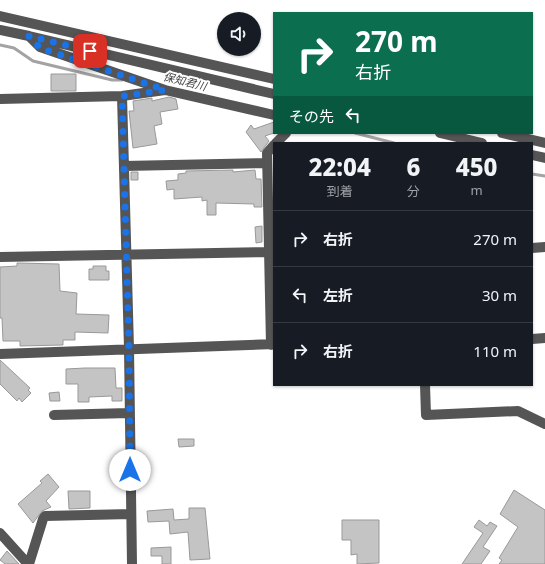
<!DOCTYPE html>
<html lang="ja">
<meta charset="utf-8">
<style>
body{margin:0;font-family:"Noto Sans","Noto Sans JP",sans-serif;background:#20242c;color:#f1f3f6;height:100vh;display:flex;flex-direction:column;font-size:15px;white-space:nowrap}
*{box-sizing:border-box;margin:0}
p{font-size:13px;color:#9ea1a6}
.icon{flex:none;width:22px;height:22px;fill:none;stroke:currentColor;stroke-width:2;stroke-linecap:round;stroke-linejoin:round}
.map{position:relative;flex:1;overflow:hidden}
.panel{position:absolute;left:273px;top:142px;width:260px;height:244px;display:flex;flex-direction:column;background:#171b24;border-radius:0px;box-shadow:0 1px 3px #0004}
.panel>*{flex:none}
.banner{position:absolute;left:273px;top:12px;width:260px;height:122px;border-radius:0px;box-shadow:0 1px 3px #0004;background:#0b6e4f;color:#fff;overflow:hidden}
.controls{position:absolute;left:217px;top:12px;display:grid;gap:8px}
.controls a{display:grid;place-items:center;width:44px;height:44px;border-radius:50%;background:#171b24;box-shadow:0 1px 3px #0004;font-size:20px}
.pin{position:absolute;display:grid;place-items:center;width:34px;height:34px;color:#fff;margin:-17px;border-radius:8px;box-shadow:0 2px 6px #0006}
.me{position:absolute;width:44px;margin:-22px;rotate:0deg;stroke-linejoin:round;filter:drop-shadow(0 0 3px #0008)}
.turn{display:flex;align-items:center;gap:14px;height:84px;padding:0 16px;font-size:18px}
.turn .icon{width:52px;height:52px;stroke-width:2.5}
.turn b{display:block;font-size:28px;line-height:34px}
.then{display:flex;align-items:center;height:38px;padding:0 16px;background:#0003;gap:8px;font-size:15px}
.eta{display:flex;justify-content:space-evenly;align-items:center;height:68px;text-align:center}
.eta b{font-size:24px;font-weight:800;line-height:28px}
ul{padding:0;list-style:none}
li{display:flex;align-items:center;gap:12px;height:56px;padding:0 16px;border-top:1px solid #363941}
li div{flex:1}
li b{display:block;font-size:15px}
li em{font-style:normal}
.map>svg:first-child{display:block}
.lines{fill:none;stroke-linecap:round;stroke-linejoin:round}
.stream{stroke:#a3a3a3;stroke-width:3}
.building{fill:#c4c4c4;stroke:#999}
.minor{stroke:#555;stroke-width:10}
.route{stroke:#1a73e8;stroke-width:7;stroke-dasharray:0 12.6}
.labels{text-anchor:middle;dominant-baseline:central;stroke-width:4;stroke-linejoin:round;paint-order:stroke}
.water-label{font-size:11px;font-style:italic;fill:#444;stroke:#fff}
</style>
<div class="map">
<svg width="545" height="564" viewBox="0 0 545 564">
<rect width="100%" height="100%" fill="#fff"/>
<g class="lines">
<path class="stream" d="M0,45L14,48L33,61L112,80H122
M355,133L394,143
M532,174L545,176"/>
</g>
<path class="building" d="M51,74H76V91H51Z
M169,97L176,99L178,109L160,112L162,124L154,126L157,144L133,148L129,111H134L133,101L152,98V101Z
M274,122V133L265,136L269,141L261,152L246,132L251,125L254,129Z
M233,170V172L255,170L256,179H261L262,207H254V204L216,203V215H207V200L202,201V197L174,199V189L167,190L166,181L178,180V174L186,173V171Z
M131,172H138V180H131Z
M262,226V242L256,243L255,227Z
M17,263L59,264L60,291L77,293L76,314L109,315L108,333L75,332V340H63V345L20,346V341H3L2,318H0V267L17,266Z
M93,266H106V271H109V280H89V269H93Z
M0,360L30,388L28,390L31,393L22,402L19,398L17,401L0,384Z
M85,368H115L116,388H122V401H112V396L89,397V402H78V384H66V369Z
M59,392L60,401H50L49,393Z
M178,439H194V446L179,447Z
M48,474L59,487L46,501L51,507L42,511L33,523L18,504L42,483L40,481Z
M514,490L545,510V564H499L502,560L499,558L518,527L500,514Z
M68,491H90V508L69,509Z
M189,508H205L210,559L190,560L188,532L170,534L169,521L148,522L147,511L173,509L174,520L189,519Z
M342,520H379V563L357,564V554L351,555V540H342Z
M479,520L487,526L490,522L497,526L483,547L490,551L481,564H462L483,533L474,527Z
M171,547V564H162V556H151V548Z
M7,551L19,564H5L0,560Z"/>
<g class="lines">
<path class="minor" d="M0,16L274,79
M0,30L29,36
M165,90L40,47L29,36L274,94
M122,96L129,348L132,564
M0,99L122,96L165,90L274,115
M440,133L482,143
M502,133L545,143
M276,143L286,133
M532,155L545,158
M124,166L267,163
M532,248L545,247
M0,257L274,252
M532,339L545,338
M271,345L267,153L274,145
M0,354L274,344
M425,385L426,415L518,411L545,424
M54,415L129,413
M0,533L28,564
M29,564L43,519L45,516L131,514"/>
</g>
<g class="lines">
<path class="route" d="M90,51L29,36L40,48L165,90L122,96L129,348L130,470"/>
</g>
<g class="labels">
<g class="water-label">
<text transform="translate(185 81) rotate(14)">保知君川</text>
</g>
</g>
</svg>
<div class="controls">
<a><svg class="icon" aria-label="sound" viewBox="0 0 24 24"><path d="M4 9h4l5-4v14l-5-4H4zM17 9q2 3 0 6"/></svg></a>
</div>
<div class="pin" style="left:90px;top:51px;background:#d93025"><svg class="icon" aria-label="arrive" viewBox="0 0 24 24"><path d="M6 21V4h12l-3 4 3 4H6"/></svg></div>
<svg class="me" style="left:130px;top:470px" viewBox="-20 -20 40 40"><circle r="19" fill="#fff"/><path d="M0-13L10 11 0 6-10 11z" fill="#1a73e8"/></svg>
<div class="banner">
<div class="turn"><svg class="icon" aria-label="right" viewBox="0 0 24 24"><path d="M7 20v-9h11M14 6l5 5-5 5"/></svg><div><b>270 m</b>右折</div></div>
<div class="then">その先<svg class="icon" aria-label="left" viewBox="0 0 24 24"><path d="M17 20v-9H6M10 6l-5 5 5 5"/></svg></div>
</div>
<section class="panel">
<div class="eta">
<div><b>22:04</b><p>到着</p></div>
<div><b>6</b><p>分</p></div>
<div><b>450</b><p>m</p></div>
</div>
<ul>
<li><svg class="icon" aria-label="right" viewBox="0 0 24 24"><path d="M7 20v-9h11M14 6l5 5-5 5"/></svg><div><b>右折</b></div><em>270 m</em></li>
<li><svg class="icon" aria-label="left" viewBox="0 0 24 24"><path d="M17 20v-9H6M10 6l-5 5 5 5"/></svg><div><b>左折</b></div><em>30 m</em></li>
<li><svg class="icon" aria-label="right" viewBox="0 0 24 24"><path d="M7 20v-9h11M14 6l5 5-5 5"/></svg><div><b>右折</b></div><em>110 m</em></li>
</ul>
</section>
</div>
